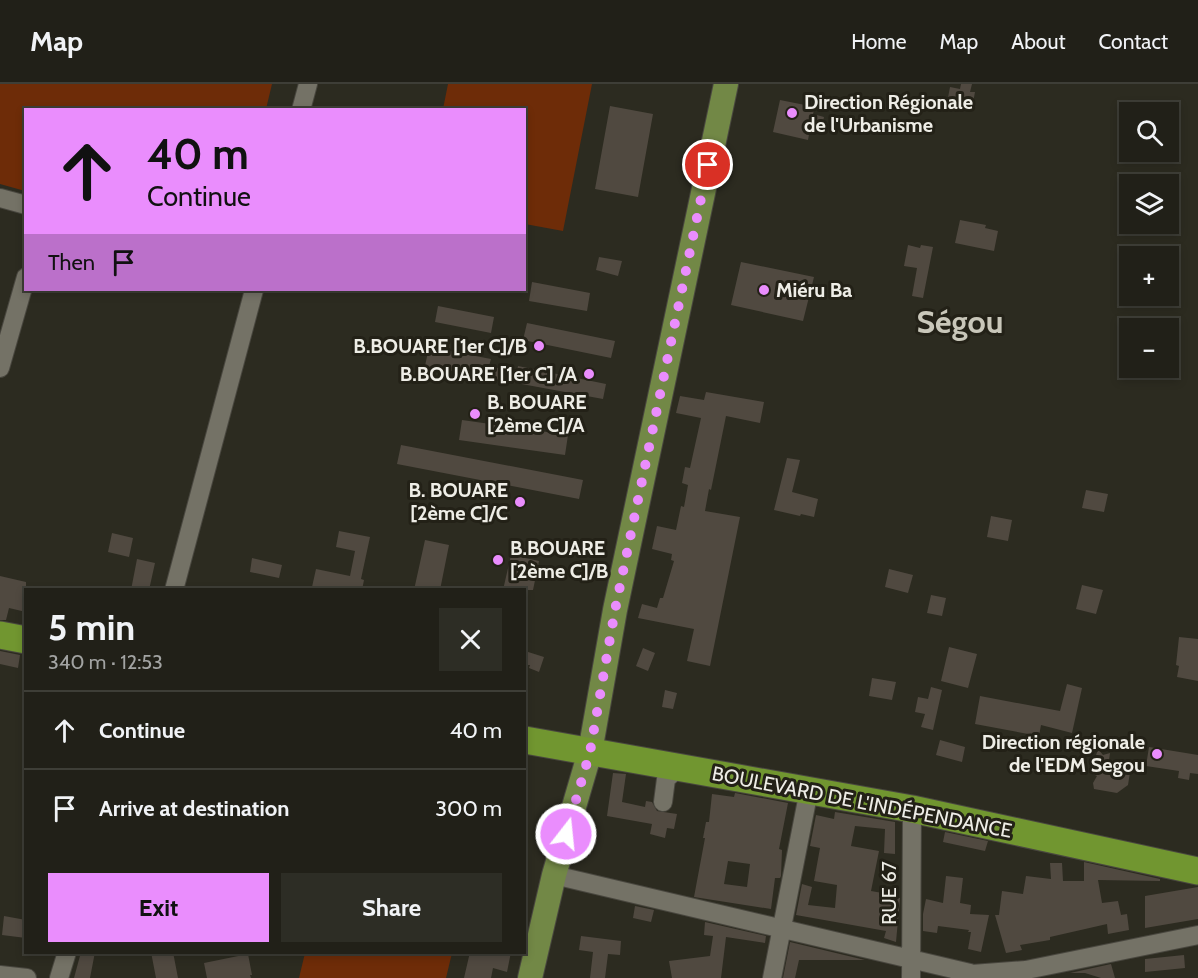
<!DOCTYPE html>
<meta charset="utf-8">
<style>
body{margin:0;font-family:Cabin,sans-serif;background:#2d2d25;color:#f1f3f6;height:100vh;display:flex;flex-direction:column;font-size:22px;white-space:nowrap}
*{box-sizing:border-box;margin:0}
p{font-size:20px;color:#a2a3a2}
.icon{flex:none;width:33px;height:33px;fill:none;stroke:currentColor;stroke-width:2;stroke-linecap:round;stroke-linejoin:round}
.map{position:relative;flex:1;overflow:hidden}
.details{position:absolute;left:24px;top:504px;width:502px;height:366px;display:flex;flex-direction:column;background:#212018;border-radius:0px;box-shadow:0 3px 9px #0003,0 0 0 2px #3e3e37}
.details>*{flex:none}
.hud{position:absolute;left:24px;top:24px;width:502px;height:183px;border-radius:0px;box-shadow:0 3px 9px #0003,0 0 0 2px #3e3e37;background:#ea8dfd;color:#111;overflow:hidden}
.buttons{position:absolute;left:1119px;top:18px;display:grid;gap:12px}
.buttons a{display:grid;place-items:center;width:60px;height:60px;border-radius:0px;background:#212018;box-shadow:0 3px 9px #0003,0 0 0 2px #3e3e37;font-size:30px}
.pin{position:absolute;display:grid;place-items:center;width:51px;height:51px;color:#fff;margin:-26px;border:3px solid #fff;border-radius:50%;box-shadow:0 2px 6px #0007}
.me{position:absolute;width:66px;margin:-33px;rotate:16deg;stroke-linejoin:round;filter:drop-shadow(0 0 4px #0008)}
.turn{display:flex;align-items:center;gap:21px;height:126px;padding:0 24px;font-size:27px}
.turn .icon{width:78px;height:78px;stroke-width:2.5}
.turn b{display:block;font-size:42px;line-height:51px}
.then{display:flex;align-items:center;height:57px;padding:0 24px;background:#0003;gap:12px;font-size:22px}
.round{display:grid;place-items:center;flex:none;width:63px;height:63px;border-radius:0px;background:#2d2d25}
.overview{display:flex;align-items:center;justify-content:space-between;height:102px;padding:0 24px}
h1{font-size:36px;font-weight:700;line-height:45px}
.cta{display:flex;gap:12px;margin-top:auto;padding:12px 24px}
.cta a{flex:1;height:69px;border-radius:0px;background:#ea8dfd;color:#111;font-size:24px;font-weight:700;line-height:69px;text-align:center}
.cta a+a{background:#2d2d25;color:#f1f3f6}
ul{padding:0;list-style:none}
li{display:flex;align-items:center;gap:18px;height:78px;padding:0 24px;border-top:2px solid #3e3e37}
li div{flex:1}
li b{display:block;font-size:22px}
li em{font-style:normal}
header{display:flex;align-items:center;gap:36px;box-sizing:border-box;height:84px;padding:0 30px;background:#212018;border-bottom:2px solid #3e3e37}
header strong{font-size:28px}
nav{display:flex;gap:33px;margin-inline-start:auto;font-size:21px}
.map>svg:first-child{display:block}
.green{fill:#6e2c08}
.building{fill:#504940;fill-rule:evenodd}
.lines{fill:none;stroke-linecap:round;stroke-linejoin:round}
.minor-casing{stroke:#49473f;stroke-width:20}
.major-casing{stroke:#49473f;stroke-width:26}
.highway-casing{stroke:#49473f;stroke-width:29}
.minor{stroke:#747266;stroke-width:18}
.major{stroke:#728846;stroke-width:24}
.highway{stroke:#719630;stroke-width:27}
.route{stroke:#ea8dfd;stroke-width:10;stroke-dasharray:0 18}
.poi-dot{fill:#ea8dfd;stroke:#232117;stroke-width:2}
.labels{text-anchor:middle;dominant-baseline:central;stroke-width:6;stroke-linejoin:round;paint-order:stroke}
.poi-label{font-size:20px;font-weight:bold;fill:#eeede6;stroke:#232117;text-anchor:start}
.street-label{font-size:20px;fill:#eeede6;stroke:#232117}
.town-label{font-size:32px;font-weight:bold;fill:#c9c7ba;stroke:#232117}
</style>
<header>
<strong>Map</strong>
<nav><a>Home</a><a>Map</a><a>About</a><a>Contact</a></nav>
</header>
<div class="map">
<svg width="1198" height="894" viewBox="0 0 1198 894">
<rect width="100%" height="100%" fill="#2c2b20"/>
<path class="green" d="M0,0H272L266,25L26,26L25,107L0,100Z
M448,0H592L563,147L525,140V26L443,25Z
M305,869V868L452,869L446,894H299Z"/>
<path class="building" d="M961,0H972L970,8H975L972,24L947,19L950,3L960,5Z
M780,16L815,23L813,30L824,33L821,47L810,45L808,56L773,48Z
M610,22L653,30L638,113L595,105Z
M960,136L986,141L985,144L998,147L994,167L955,159Z
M908,161L920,164L921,161L933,163L923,214L912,212L917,184L904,182Z
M599,173L622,177L618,192L596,186Z
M741,178L814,193L803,237L731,221Z
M532,198L590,209L587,227L529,217Z
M438,222L494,233L491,249L435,238Z
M527,239L615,257L611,274L523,256Z
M429,263L491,275L489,282L517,288L518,282L606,300L603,315L425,282Z
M706,308L764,318L760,339L726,332L711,406L709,405L705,427L740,433L710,582L687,577L694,545L638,534L642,520L657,524L660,514H663L674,477L671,476L672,470L652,465L657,442L676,446L681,422L684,423L688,401L682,399L685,383L690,384L701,334L676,329L680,312L704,316Z
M462,336L568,351L565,371L459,356Z
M401,361L583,396L579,415L397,380Z
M787,374L800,376L792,408L818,415L814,433L801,430L800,432L774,426Z
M1086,406L1108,410L1104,428L1082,424Z
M991,432L1012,436L1008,457L987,453Z
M339,447L370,453L361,495L364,496L362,506H323L312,503L316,485L350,492L355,467L336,463Z
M112,449L133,454L129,473L108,468Z
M425,456L449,461L440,506H414Z
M511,471L539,477L533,506H503Z
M252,474L282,481L279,494L250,488Z
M137,475L155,479L149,506H131Z
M889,485L913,491L908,509L885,503Z
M0,492L26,498V528L9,524L6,536H0Z
M1082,501L1103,506L1096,530L1076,525Z
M931,511L946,514L942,532L927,529Z
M1179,553L1198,555V597L1177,593L1179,582L1176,581Z
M949,563L977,570L968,604L941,597Z
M643,564L655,569L648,587L636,582Z
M0,567L20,571L18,584L0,580Z
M525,567L544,573L539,588L529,584L530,581H525Z
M872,594L896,598L892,616L869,612Z
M1067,600L1082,604L1072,649L1041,641L1039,652L975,640L980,612L1060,627Z
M931,603L942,606L933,646L921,643L925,630L915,628L918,613L928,615Z
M665,606L677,609L673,625L662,623Z
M940,656L965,663L962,678L936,671Z
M1149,663L1198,671V690L1190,689L1189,696L1178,694L1179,687L1146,682Z
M1098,665L1103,671L1110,669L1109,676L1114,677V679L1131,682L1128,701L1117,709L1094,705L1093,699L1097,692L1093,690L1094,686L1089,684L1094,678Z
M613,689L626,690L622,718L645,723L646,717L652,718L657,727L677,730L674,745L667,744L665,754L650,750L652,740L607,732Z
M735,709L788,719L779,765L782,766L781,792L780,794H775L771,825L694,813L705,754H703L706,738H709L712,710L734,713ZM728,777L750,780L747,803L724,800Z
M835,728L895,738V770L884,769L885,745L855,742L851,762L879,767L871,807L894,811V813L900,814L896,858L884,854L886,847L796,831L802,800L812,803L808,821L835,824L837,801L814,797L820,764L810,762L816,731L834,735Z
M945,748L988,757L985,767L943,758Z
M1084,778L1160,795V797L1098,796L1102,819L1118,817L1121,831L1127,830L1129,846L1108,850L1107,840L1050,853V856L1020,861L1022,866L1006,869L995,831H999L1002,807L1023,810L1026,792L1051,795L1050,779H1062L1063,797H1084Z
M946,792L963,794L960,819L971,821L970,830L989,831L981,868L968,865L971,848H968L969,846L938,842L937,849L923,847V830L926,815L943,819Z
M1198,803V835L1145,844V812Z
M635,822L654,826L651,838L633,834Z
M4,832L26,836V854L2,851Z
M705,838L766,852L765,859L726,853L721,894H672L669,877L710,872L713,852L704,851Z
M581,852L621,857L620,871L608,870L605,894H590L593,868L579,866Z
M790,858L865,876H799L795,894H783Z
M81,868H95L90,894H74Z
M151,868H173L178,894H156Z
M470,868H511L507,888L493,884L491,894H464Z
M248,870L252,891H250L251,894H207L204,879Z
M1184,871L1185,884L1145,888V875Z
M1111,880L1115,894H1101L1085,889H1070Z"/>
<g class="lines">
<defs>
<path id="minor" d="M301,26L308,0
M0,114L26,121
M0,284L26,193
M174,506L254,206
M663,718L666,695L678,684
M554,791L970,889
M0,891L27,894
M959,891L1026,886L1198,851
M59,894L67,868
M772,894L809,706
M911,894L912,725"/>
<path id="major" d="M530,894L554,791L590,668L615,526L726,0"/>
<path id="highway" d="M0,551L26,556
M525,656L912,725L1198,787"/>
</defs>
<use href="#minor" class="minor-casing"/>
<use href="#major" class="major-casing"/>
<use href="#highway" class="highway-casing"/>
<use href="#minor" class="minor"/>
<use href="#major" class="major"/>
<use href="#highway" class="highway"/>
</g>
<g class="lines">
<path class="route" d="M566,750L590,668L615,526L708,81"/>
</g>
<g class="poi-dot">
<circle cx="792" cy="29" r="6"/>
<circle cx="764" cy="206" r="6"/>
<circle cx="539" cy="262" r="6"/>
<circle cx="589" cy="290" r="6"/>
<circle cx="475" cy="330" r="6"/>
<circle cx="520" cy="418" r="6"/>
<circle cx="498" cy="476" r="6"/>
<circle cx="1157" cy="670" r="6"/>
</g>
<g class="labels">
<g class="poi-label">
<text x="804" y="18">Direction Régionale<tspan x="804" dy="23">de l'Urbanisme</tspan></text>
<text x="776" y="206">Miéru Ba</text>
<text x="527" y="262" text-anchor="end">B.BOUARE [1er C]/B</text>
<text x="577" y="290" text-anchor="end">B.BOUARE [1er C] /A</text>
<text x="487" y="318">B. BOUARE<tspan x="487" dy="23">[2ème C]/A</tspan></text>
<text x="508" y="406" text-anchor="end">B. BOUARE<tspan x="508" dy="23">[2ème C]/C</tspan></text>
<text x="510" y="464">B.BOUARE<tspan x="510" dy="23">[2ème C]/B</tspan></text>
<text x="1145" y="658" text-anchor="end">Direction régionale<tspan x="1145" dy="23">de l'EDM Segou</tspan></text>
</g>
<g class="street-label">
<text transform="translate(862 718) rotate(11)">BOULEVARD DE L'INDÉPENDANCE</text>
<text transform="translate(889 809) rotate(-90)">RUE 67</text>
</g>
<g class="town-label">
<text x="960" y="237">Ségou</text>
</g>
</g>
</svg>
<div class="buttons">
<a><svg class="icon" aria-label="search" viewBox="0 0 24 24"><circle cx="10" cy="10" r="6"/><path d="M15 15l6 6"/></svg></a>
<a><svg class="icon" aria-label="layers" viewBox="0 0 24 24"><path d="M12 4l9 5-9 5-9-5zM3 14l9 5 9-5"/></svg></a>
<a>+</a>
<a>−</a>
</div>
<div class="pin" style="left:708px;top:81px;background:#d93025"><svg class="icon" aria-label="arrive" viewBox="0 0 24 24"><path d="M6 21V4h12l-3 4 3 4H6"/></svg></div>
<svg class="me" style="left:566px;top:750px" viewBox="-20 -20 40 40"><circle r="17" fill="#ea8dfd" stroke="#fff" stroke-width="3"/><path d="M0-11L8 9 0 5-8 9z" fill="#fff"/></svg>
<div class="hud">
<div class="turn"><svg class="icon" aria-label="ahead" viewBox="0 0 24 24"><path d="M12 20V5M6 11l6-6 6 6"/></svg><div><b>40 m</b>Continue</div></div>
<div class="then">Then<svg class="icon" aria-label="arrive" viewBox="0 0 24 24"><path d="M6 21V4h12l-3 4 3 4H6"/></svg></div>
</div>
<section class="details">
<div class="overview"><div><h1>5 min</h1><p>340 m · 12:53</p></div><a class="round"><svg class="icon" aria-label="close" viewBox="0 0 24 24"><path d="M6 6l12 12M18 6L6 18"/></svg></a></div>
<ul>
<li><svg class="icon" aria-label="ahead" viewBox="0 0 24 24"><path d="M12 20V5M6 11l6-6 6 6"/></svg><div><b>Continue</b></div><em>40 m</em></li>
<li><svg class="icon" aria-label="arrive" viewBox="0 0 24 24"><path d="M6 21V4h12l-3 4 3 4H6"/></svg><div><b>Arrive at destination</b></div><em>300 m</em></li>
</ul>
<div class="cta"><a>Exit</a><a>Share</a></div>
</section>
</div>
